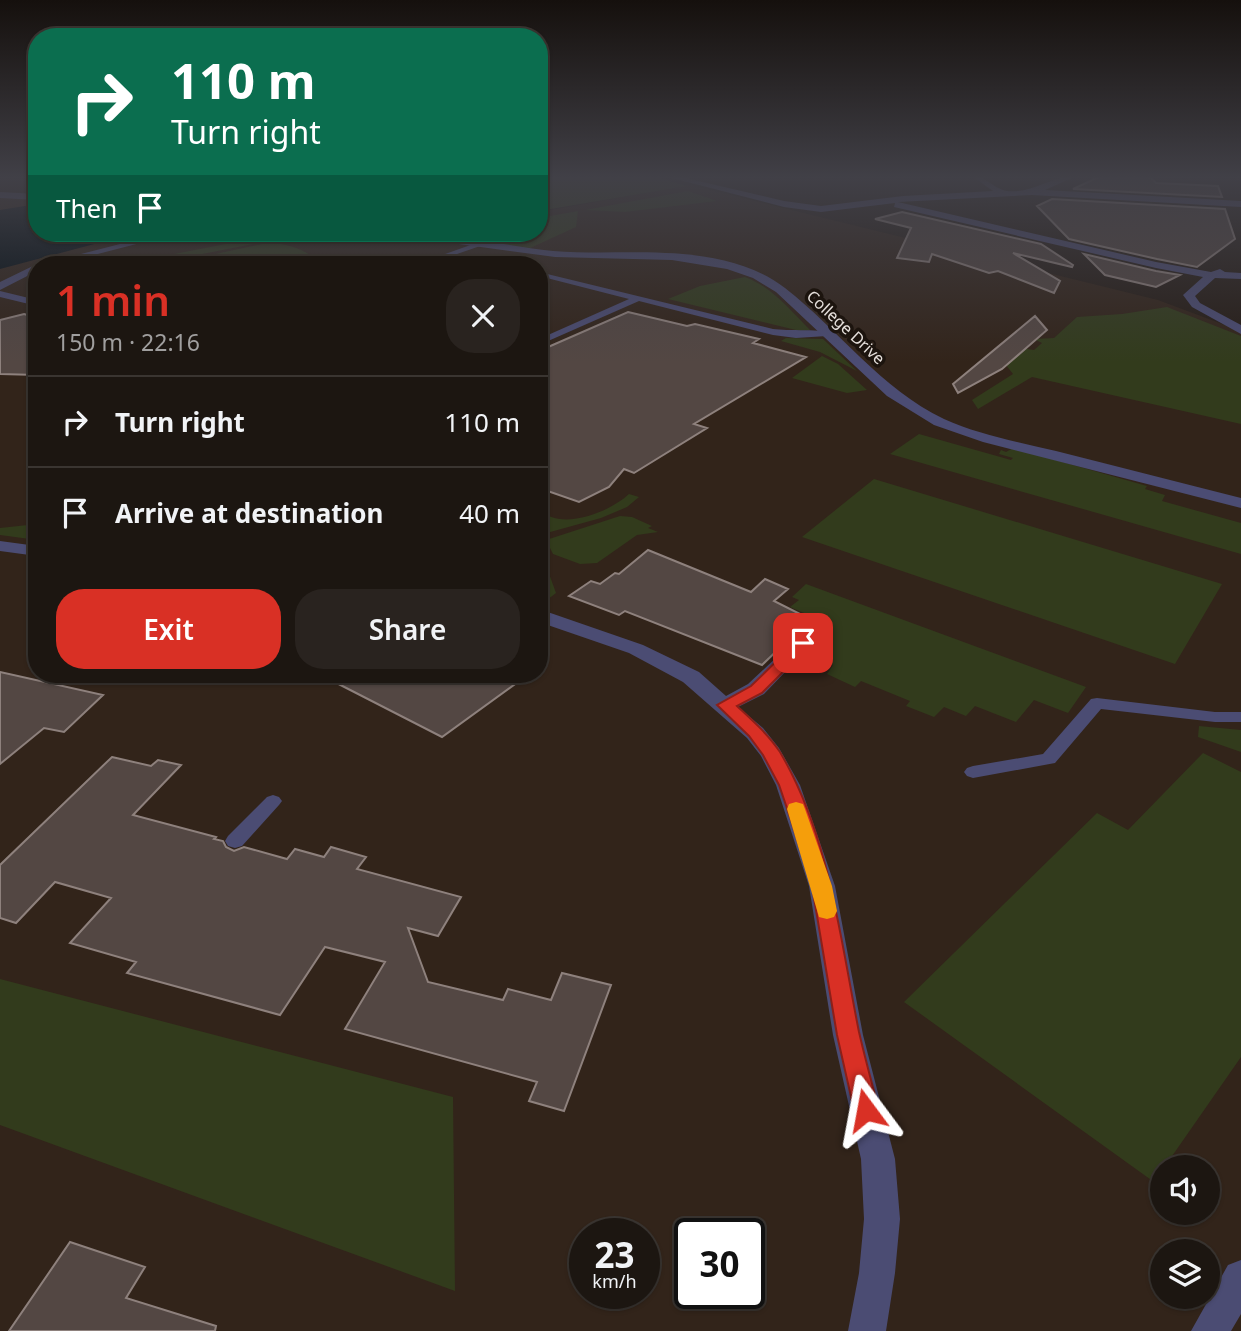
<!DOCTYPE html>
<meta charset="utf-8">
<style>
body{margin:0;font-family:"Noto Sans",sans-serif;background:#29231f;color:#f1f3f6;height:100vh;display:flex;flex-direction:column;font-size:26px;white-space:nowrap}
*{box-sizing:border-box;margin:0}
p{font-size:23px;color:#a09f9f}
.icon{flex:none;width:38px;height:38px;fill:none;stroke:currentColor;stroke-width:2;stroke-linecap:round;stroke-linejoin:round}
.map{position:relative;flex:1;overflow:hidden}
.sheet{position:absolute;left:28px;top:256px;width:520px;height:427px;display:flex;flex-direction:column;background:#1c1611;border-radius:28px;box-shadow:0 2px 5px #0004,0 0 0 2px #3a3531}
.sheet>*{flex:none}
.hud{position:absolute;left:28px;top:28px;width:520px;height:214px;border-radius:28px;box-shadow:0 2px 5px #0004,0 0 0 2px #3a3531;background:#0b6e4f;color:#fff;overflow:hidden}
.controls{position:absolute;left:1150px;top:1155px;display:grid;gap:14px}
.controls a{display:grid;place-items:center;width:70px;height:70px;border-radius:50%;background:#1c1611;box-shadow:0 2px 5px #0004,0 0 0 2px #3a3531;font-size:35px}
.speed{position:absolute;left:569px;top:1218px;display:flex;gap:14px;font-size:35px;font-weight:700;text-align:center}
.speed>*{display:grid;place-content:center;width:91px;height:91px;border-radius:50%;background:#1c1611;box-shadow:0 2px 5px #0004,0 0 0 2px #3a3531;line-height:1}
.speed small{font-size:18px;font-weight:400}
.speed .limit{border:4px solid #111;border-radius:10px;background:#fff;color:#111}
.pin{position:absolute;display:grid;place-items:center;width:60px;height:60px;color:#fff;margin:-30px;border-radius:14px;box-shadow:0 4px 10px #0006}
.me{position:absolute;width:77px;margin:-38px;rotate:347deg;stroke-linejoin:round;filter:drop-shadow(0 0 5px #0008)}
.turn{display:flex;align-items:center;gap:24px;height:147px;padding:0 28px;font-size:32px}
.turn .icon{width:91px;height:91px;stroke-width:2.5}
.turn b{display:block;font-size:49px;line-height:60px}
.then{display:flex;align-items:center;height:66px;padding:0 28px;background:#0003;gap:14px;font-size:26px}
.round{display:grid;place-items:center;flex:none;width:74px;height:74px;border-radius:28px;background:#29231f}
.headline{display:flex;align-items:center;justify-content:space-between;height:119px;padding:0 28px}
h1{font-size:42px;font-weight:600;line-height:52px;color:#d93025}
.action{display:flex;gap:14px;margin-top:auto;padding:14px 28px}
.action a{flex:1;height:80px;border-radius:28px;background:#d93025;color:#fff;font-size:28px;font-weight:600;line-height:80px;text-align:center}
.action a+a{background:#29231f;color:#f1f3f6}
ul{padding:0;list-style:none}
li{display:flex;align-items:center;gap:21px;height:91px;padding:0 28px;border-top:2px solid #3a3531}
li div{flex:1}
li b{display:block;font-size:26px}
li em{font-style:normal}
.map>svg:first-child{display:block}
.built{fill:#32241a;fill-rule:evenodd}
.green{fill:#323b1c}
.water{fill:#000c13}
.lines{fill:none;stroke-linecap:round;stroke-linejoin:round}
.stream{stroke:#000c13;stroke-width:3.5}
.building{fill:#534743;stroke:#8e817d;stroke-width:2}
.lane{fill:#4b4c73;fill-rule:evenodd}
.street{fill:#4b4c73;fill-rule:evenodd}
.route{fill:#d93025;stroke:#8d1f18;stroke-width:2}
.slow{fill:#f59e0b}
.labels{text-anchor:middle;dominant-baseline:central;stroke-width:7;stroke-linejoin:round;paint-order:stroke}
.far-street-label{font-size:16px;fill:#e5dfdb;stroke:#1c140e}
</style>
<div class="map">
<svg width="1241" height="1331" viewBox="0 0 1241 1331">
<rect width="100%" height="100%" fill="#261d17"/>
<path class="built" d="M690,185L1158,300L1241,331V1331H0V195L37,197V233L415,235L539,233V212ZM37,264H539V674H37ZM1162,1167H1208V1213H1162ZM584,1234H644V1293H584ZM690,1234H749V1293H690ZM1162,1251H1208V1297H1162Z"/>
<path class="green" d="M539,176H652L687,186L539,211Z
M688,191L717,201L625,212L585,210Z
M578,211L576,227L528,249L439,237L451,233H539V218Z
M251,239L259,243L171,260L164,256Z
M267,243C288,243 307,250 322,264H169Z
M745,277C772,287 790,310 810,330L800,331L668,299L700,286Z
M1167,307L1241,336V424L1032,377L978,409L972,400L1013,374L998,355L1014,347L1034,350L1042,343L1034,339L1054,338L1077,317L1122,314Z
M786,338L823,339L857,371L820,352L781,341Z
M822,356L838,364L867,390L847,393L792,378Z
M919,434L1011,460L1013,458L999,454L1001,450L1006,452L1013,448L1147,486L1145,489L1165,495L1162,501L1241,523V554L890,454Z
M874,479L1222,584L1175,664L802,537Z
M629,494L639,497L627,507L601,518L543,534L539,528V508C558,533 610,512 629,494Z
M620,516L632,517L652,526L648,528L658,532L637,535L597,563L580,564L553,554L546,540Z
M37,524V540L0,535V528Z
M539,546L556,593L543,603L539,602Z
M806,584L1086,687L1068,713L1034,700L1016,722L975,706L966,716L944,707L934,717L906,706L910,701L861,681L855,687L827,674L833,665L818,659L829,648L798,637L818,619L790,607L799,600L792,597Z
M1199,726L1241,730V752L1198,737Z
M1203,753L1241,772V1057L1154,1182L904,1002L1097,813L1128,830Z
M0,979L453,1097L455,1291L0,1125Z"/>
<path class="water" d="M37,204V233H136L0,269V210Z"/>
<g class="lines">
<path class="stream" d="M353,234L374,240L409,237"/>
</g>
<path class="building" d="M1101,176H1149L1156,183L1218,186L1222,197L1073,189Z
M1052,199L1225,209L1235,239L1197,267L1157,259L1069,239L1037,206Z
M902,212L1041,244L1073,265L1072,267L1013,253L1060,281L1054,293L998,271L989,273L932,254L929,262L897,258L911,228L875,219Z
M1084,254L1156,271L1180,275L1156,287L1105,275Z
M628,312L687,326L695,324L759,339L753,343L806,357L694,424L707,428L634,473L624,469L609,487L579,502L539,488V351Z
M24,314L37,318V375L0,374V320Z
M1035,316L1047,330L1002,369L958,393L953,384Z
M648,550L751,592L765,579L788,589L774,601L810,619L762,665L625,611L619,615L569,596L591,581L600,584L615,573L619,574Z
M0,672L103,695L64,732L44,728L0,764Z
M319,674H529L442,737Z
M112,757L151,766L158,760L181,765L133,815L216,837L214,839L223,841L226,847L234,851L244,847L287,859L295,849L324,857L331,847L366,857L357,869L461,897L438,936L408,928L428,982L503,1000L508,989L551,1000L562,973L611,985L564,1111L529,1101L537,1082L345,1029L385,962L325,947L280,1015L127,973L136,962L70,943L111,898L55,882L16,923L0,918V865Z
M70,1242L145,1267L126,1298L216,1326L215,1331H9Z"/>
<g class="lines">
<path class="lane" d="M479,242L486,244L428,264H417Z
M539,272L773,329C786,331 826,329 832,333L827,336L796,338L773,335L639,301L539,345V339L629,299L539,276Z
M0,291L37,300V306L0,297Z
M1097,698L1215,712H1241V722H1215L1101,709L1055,763L973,778L967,776L964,772L967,768L973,766L1043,754L1091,699Z
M273,795L279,797L282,801L279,805L242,846L235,848L228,846L225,841L228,836L267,797Z"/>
<path class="street" d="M664,176H677L784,201L821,206L903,196L993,191L972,176C986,176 994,189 1007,191C1032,194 1051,176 1076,176L1045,190L1241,201V207L1032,195L898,202L1156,262L1211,272L1220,269L1225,272L1241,273V279L1215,278L1195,296L1200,303L1241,325V334L1192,307L1183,295L1203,277L1156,268L894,207L895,203L821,212L784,207Z
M0,192L37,194V200L0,198Z
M163,233H179L59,264H42Z
M395,233C447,230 501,246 553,251C628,257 720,239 785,288C839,330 881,389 944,419C979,435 1019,442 1056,451C1118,467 1179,482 1241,498V508L983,442L934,425L887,396L776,292L753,278L727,269L672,260L555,257L400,236Z
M37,264V271L0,290V282Z
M0,541L37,546V556L0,551Z
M539,609L643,645L699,672L726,696L748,684L796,639H810L813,643L764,694L738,707L763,728L779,748L800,785L835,886L863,1035L895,1159L900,1219L895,1273L886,1331H848L859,1273L864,1219L861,1159L833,1035L809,886L776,785L761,756L747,738L683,682L629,653L539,622Z
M1241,1260V1314L1231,1331H1191L1228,1265Z"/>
</g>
<linearGradient id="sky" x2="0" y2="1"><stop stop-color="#15100d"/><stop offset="0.49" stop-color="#414047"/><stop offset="1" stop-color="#414047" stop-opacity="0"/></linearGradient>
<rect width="1241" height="362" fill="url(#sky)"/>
<path class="route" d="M803,638L809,640L811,643L809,646L762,693L737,706C752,720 768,734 780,752C830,837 840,938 859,1032C865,1058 872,1084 879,1110L875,1118L866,1121L858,1118L854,1110L837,1035L812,886L791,820L779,785L763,755L749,736L717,705L751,686L798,640Z"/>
<path class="slow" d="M796,802L803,804L805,809L832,886L837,911L834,917L827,919L819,917L787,809L789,804Z"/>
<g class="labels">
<g class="far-street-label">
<text transform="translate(846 327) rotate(43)">College Drive</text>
</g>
</g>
</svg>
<div class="controls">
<a><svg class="icon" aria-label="sound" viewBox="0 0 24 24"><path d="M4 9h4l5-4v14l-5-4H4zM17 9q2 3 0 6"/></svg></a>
<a><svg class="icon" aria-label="layers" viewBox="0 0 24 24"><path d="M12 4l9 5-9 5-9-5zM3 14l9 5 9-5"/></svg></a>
</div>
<div class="speed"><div>23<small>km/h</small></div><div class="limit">30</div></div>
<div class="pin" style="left:803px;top:643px;background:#d93025"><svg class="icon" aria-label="arrive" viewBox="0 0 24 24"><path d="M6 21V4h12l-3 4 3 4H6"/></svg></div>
<svg class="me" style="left:866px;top:1110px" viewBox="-20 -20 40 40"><path d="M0-17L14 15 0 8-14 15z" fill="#d93025" stroke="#fff" stroke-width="4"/></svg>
<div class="hud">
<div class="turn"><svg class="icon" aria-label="right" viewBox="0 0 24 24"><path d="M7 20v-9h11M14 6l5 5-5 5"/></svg><div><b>110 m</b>Turn right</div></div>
<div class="then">Then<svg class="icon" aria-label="arrive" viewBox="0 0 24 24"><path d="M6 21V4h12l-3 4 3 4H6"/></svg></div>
</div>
<section class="sheet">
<div class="headline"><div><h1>1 min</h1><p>150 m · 22:16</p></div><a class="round"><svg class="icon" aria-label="close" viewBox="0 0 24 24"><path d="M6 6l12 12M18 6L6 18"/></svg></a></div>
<ul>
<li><svg class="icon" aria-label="right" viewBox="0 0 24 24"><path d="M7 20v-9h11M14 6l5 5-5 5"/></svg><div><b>Turn right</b></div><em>110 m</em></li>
<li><svg class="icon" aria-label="arrive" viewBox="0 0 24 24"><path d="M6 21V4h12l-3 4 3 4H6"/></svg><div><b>Arrive at destination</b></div><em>40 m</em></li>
</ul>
<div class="action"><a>Exit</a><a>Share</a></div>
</section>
</div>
